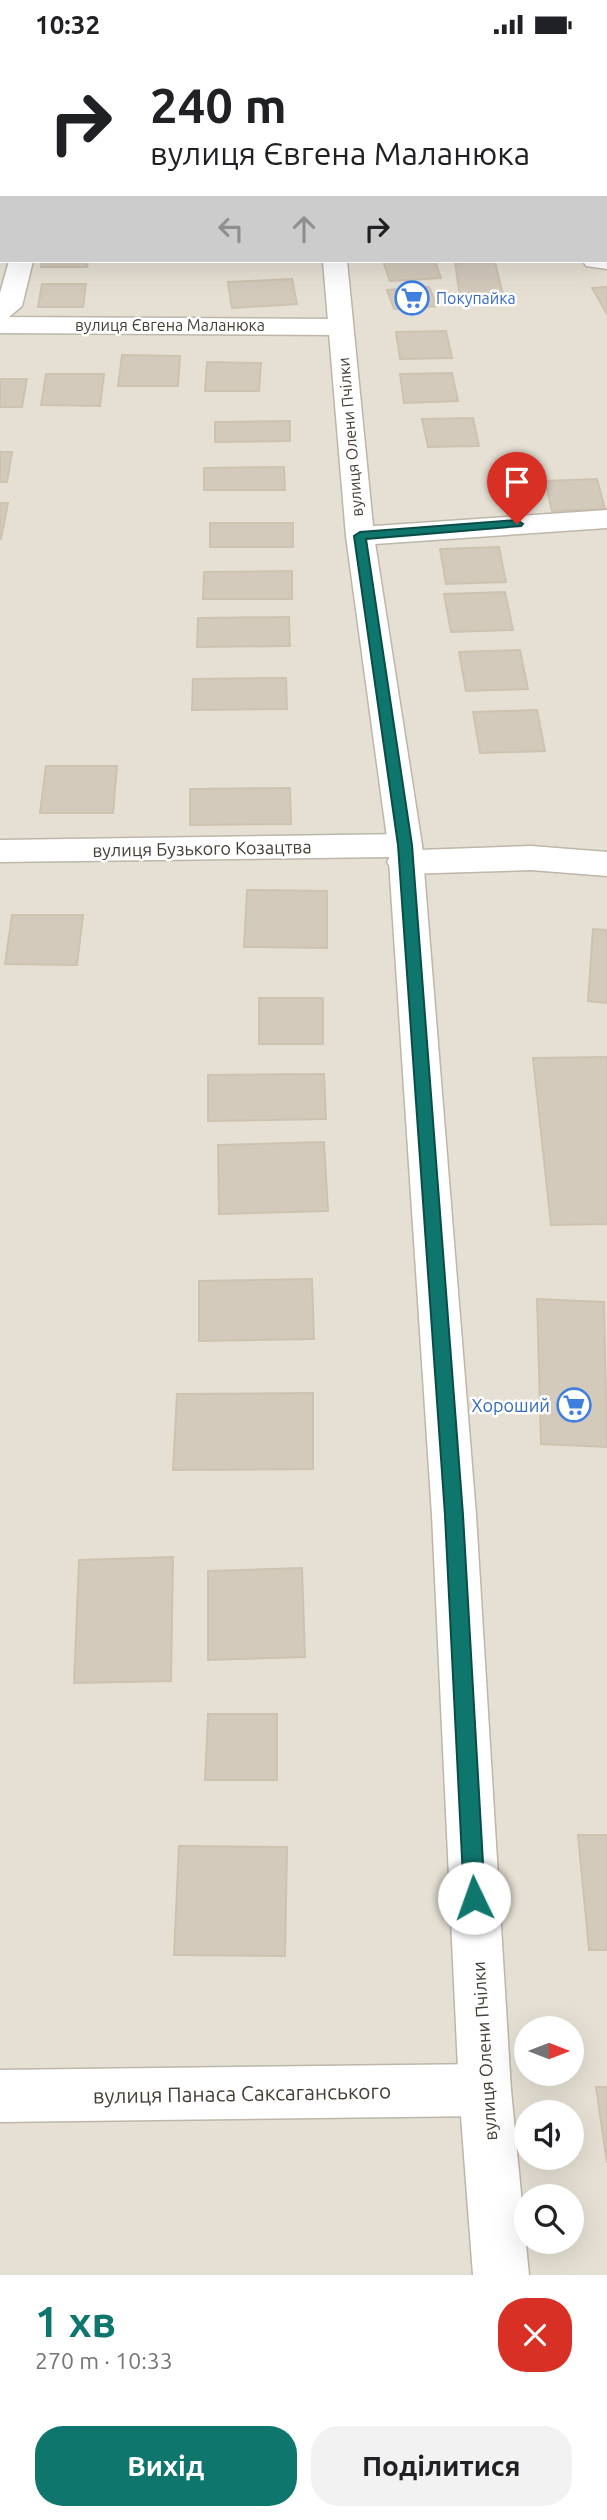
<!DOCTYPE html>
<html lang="uk">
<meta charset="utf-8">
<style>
body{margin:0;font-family:Ubuntu,sans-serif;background:#f2f2f2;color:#202124;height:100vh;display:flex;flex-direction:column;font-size:26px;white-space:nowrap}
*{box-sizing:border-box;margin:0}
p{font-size:23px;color:#757577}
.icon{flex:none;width:38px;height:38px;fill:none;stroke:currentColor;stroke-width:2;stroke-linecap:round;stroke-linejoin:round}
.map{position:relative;height:2226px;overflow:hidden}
.sheet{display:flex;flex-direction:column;background:#fff;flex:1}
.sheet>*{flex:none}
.guide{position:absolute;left:0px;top:0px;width:607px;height:214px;box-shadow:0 7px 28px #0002;background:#fff;color:#202124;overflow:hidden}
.needle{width:46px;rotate:90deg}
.tools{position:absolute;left:514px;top:1967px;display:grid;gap:14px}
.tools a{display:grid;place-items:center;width:70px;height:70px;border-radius:50%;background:#fff;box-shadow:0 7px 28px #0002;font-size:35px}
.pin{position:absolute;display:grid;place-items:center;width:60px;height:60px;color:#fff;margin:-72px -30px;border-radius:50% 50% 50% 0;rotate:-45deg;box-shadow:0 0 7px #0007}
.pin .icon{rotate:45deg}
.me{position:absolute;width:77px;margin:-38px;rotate:357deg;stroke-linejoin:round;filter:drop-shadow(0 0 5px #0008)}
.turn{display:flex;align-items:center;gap:24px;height:147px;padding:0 35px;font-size:32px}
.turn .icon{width:91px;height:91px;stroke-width:2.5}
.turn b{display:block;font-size:49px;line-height:60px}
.lanes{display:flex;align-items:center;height:66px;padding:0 35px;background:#0003;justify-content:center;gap:35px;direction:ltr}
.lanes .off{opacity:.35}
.round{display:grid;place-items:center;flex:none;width:74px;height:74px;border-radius:28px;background:#f2f2f2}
.overview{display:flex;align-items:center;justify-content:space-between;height:119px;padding:0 35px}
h1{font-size:42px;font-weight:600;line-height:52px;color:#0f766e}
.button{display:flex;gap:14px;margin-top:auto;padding:14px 35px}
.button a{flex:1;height:80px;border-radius:28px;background:#0f766e;color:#fff;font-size:28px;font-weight:600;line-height:80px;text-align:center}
.button a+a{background:#f2f2f2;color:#202124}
.status{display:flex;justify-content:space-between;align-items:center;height:49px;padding:0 35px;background:#fff;direction:ltr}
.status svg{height:19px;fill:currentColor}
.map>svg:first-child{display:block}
.residential{fill:#e6e0d4;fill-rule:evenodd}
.building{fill:#d3cabc;stroke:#cec2b0;stroke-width:2}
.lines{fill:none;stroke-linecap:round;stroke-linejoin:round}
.minor-casing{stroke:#bdb6a9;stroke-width:3}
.tertiary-casing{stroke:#bdb6a9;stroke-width:3}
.minor{fill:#fff;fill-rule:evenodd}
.tertiary{fill:#fff;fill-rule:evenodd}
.route{fill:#0f766e;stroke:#0a4d48;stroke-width:2}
.labels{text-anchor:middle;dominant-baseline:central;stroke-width:5;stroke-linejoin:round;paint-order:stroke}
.far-shop-label{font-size:16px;fill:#366cbe;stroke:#fff;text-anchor:start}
.far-street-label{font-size:16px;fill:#453f36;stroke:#fff}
.street-label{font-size:18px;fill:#453f36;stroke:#fff}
.shop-label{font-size:18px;fill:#366cbe;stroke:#fff;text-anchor:end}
.near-street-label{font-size:21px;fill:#453f36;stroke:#fff}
</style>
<div class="status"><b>10:32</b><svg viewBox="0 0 49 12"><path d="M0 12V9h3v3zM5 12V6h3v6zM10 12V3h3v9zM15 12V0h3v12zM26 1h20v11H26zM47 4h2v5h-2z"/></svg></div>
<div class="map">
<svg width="607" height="2226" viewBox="0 0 607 2226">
<rect width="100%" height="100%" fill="#f2efe6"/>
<path class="residential" d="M0,0H607V2226H0ZM2,2H606V212H2ZM527,1979H572V2025H527ZM527,2063H572V2109H527ZM527,2147H572V2193H527Z"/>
<path class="building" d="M314,0H414L415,2H314Z
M42,212H88L87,218H41Z
M383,212H435L441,229L390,232Z
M495,213L503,246L460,247L455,214Z
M292,230L297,255L232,259L228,233Z
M42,235H86L83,258H38Z
M429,238L437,257L394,260L387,241Z
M607,238V265L592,239Z
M446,282L452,309L400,310L396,283Z
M122,306L180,307L178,337H118Z
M207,313L261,314L259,342H205Z
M452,324L458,352L404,354L400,325Z
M46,325H104L100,357L41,356Z
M0,330H27L22,358H0Z
M473,369L479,397L428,398L422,370Z
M290,372V392L215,393V373Z
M0,403H12L7,433H0Z
M284,418L285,441H204V419Z
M597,430L605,460L552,462L545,432Z
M0,454H8L1,490H0Z
M210,474H293V498H210Z
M499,498L506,533L446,535L440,500Z
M292,522V550H203L204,523Z
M505,543L513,581L451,583L444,545Z
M289,568L290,597L197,598L198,569Z
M520,601L528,640L466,642L459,603Z
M286,629L287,660L192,661L193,630Z
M537,661L545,702L480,704L473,663Z
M46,717H117L113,764H40Z
M290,739L291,775L190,776V740Z
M247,841L327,842V899L244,898Z
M12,866H83L77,916L5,915Z
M593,880L607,881V954L588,952Z
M259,949H323V995H259Z
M607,1008V1175L551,1176L533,1009Z
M324,1025L326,1070L208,1072V1026Z
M324,1093L328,1162L219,1165L218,1096Z
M312,1230L314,1290L199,1292V1232Z
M537,1250L604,1253L607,1398L541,1395Z
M313,1344V1420L173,1421L177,1345Z
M173,1508L171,1632L74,1634L79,1511Z
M302,1519L305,1608L208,1611V1522Z
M208,1665H277V1731H205Z
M578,1786H607V1901H589Z
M179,1797L287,1798L285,1907L174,1906Z
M596,2038H607V2114Z"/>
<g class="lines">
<defs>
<path id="minor" d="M60,0H82V2H60Z
M606,110H607V124H606Z
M606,205L607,220L586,217L583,212H606Z
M9,212H33L22,257L9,268L340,270L349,273L353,278L349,283L340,286L0,284V244Z
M607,461V479L360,496L350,493L346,487L350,481L360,478Z
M405,785L417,788L422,796L419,801L531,797L607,803V827L531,821L404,825L392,821L387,813L390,808L0,813V791Z
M485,2015L504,2022L511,2041L504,2060L485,2067L0,2073V2021Z"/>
<path id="tertiary" d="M258,0H280L281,2H259Z
M323,212H347L374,487L422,796L476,1466L511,2041L529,2226H473L459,2041L432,1466L388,796L346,487Z"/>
</defs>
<use href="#minor" class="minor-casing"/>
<use href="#tertiary" class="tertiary-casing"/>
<use href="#minor" class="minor"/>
<use href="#tertiary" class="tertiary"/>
</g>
<path class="route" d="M517,471L523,475L521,477L366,490L412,796L463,1466L485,1849L482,1856L474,1859L467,1856L464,1849L445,1466L398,796L354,487L360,483Z"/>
<defs>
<symbol id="supermarket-ring" viewBox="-11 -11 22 22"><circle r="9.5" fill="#fff" stroke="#3f7fe0" stroke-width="1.5"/><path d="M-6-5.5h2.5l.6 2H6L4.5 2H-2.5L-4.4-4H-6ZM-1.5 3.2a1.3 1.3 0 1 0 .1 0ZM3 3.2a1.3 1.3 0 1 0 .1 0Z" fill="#3f7fe0"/></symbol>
</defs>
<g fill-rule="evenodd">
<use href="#supermarket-ring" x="393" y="230" width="38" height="38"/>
<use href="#supermarket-ring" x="555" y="1337" width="38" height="38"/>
</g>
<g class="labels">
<g class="far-shop-label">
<text x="436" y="249">Покупайка</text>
</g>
<g class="far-street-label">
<text x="170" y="276">вулиця Євгена Маланюка</text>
<text transform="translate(350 388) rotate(-95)">вулиця Олени Пчілки</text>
</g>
<g class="street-label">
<text transform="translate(202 799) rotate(-1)">вулиця Бузького Козацтва</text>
<text transform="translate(484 2002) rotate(-94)">вулиця Олени Пчілки</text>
</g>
<g class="shop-label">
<text x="550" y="1356">Хороший</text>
</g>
<g class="near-street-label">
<text transform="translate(242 2044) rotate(-1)">вулиця Панаса Саксаганського</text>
</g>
</g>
</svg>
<div class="tools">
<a><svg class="needle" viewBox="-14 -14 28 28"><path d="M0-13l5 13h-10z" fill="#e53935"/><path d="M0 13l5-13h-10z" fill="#757577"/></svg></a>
<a><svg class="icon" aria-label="sound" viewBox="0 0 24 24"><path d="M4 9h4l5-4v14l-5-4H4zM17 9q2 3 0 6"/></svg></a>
<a><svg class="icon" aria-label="search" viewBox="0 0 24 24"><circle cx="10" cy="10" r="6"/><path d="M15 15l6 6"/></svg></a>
</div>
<div class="pin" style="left:517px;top:475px;background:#d93025"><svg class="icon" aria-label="arrive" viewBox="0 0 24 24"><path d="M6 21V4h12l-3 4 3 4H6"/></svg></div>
<svg class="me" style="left:474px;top:1849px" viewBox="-20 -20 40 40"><circle r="19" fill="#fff"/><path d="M0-13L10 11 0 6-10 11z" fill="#0f766e"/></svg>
<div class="guide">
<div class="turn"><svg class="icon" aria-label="right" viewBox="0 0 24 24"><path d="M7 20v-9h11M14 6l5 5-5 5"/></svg><div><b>240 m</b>вулиця Євгена Маланюка</div></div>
<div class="lanes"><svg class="icon off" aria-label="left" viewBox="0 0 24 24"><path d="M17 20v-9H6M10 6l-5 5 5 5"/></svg><svg class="icon off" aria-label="ahead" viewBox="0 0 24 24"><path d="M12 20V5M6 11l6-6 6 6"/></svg><svg class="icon" aria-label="right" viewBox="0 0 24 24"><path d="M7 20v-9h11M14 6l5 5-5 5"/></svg></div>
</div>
</div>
<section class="sheet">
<div class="overview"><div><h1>1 хв</h1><p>270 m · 10:33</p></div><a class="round" style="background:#d93025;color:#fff"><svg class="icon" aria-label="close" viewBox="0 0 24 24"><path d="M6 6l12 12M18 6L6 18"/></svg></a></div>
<div class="button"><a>Вихід</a><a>Поділитися</a></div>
</section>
